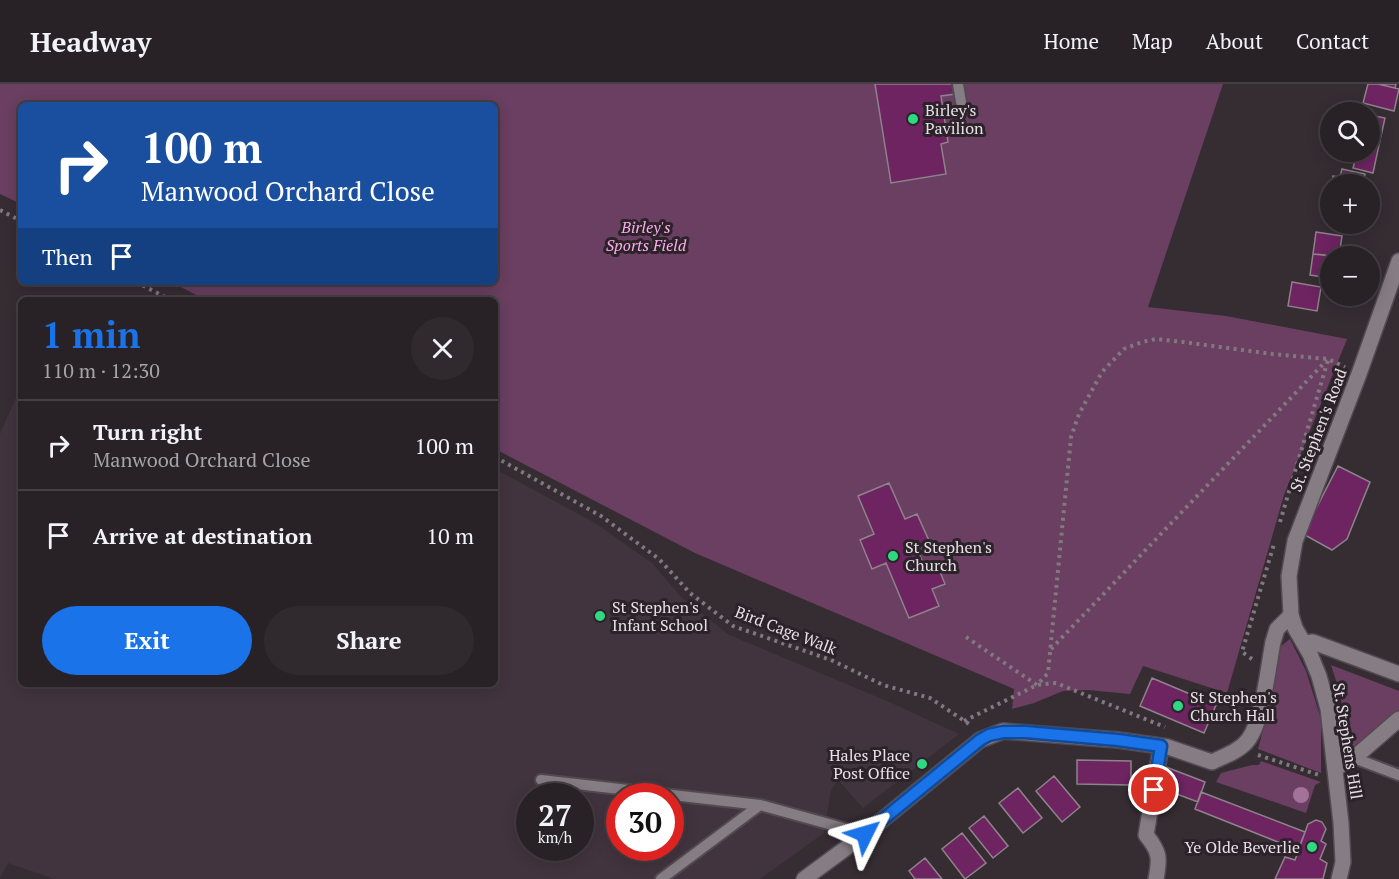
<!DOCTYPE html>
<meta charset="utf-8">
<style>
body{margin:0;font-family:"PT Serif",serif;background:#302a2e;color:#f1f3f6;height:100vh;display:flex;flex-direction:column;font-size:22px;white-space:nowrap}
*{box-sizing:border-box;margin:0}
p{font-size:20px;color:#a5a4a7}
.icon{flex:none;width:33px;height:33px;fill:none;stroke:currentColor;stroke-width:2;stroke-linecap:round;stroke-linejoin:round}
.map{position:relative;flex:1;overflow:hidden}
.side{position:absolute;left:18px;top:213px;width:480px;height:390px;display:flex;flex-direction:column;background:#282226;border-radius:9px;box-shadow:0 3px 15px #0003,0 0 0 2px #443f43}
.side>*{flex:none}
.hud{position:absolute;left:18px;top:18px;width:480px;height:183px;border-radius:9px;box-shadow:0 3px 15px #0003,0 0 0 2px #443f43;background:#1a4fa0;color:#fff;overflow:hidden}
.buttons{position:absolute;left:1320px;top:18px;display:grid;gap:12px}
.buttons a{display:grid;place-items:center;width:60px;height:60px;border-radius:50%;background:#282226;box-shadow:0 3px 15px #0003,0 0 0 2px #443f43;font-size:30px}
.speed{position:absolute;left:516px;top:699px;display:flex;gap:12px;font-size:30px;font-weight:700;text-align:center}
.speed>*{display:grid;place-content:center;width:78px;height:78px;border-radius:50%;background:#282226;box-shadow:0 3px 15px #0003,0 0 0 2px #443f43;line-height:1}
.speed small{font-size:15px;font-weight:400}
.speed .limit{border:9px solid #d22;background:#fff;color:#111}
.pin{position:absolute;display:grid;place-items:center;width:51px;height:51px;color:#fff;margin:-26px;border:3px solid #fff;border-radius:50%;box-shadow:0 2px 6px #0007}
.me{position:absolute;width:66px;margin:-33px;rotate:50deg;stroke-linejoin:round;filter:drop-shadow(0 0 4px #0008)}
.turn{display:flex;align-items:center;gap:21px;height:126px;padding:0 24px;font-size:27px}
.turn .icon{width:78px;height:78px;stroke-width:2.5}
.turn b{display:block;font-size:42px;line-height:51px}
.then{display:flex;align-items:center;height:57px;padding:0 24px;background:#0003;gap:12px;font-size:22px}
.round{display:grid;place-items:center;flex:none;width:63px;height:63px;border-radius:32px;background:#302a2e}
.headline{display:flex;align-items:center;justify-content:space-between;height:102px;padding:0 24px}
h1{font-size:36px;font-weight:800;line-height:45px;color:#1a73e8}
.action{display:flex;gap:12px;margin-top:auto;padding:12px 24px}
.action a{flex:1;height:69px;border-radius:36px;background:#1a73e8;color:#fff;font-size:24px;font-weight:800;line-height:69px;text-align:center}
.action a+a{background:#302a2e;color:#f1f3f6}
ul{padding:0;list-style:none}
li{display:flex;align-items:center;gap:18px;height:90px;padding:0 24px;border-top:2px solid #443f43}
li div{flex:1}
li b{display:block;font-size:22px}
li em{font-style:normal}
header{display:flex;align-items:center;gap:36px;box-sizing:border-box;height:84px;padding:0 30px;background:#282226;border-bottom:2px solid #443f43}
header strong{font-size:28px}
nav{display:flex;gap:33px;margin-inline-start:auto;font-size:21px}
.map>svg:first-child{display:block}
.built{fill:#42343f;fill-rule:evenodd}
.green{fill:#6a3f61;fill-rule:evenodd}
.building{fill:#6d2461;stroke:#8d838a;stroke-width:1.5}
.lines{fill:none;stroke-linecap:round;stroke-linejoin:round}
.lane-casing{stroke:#514a50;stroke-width:14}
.street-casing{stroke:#514a50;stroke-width:18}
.secondary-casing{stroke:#514a50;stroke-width:18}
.path{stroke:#81797f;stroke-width:4;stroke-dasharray:3 4.5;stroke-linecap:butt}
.lane{stroke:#867c83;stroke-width:10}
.street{stroke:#867c83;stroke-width:15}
.secondary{stroke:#867c83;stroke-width:15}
.tree{fill:#a37298}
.route-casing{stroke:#114b97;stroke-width:15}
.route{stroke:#1a73e8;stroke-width:10}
.poi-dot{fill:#31d882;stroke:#2b2329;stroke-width:2}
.labels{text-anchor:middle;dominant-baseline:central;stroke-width:6;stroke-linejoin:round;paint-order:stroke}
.poi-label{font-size:16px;fill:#e6e0e5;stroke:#2b2329;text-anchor:start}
.park-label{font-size:16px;font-style:italic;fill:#fdaaeb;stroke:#2b2329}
.street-label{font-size:16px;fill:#e6e0e5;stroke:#2b2329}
</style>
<header>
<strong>Headway</strong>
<nav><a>Home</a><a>Map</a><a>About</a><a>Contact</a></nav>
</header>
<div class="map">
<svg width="1399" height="795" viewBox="0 0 1399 795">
<rect width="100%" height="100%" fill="#362d33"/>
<path class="built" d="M21,302V600H495V385L595,439L652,479L681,513L729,551L887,617L959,650L863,724L838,696L831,706L824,749L760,795H55L8,779L0,794V350ZM530,712H580V764H530ZM620,712H670V764H620Z"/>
<path class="green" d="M0,0H1223L1148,223L1226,232L1347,255L1284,411L1227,609L1143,582L1130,610L1088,606L1063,607L1034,619L1012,625L1014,605L695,469L495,365V216H206L171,198H495V21H21V120L0,110ZM889,399L905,435L917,430L930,459L917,465L927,488L938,484L945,499L932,505L938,522L910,534L886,479L872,484L860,457L874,450L858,412Z
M1290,555L1306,587L1321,635V689L1258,665L1267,631L1281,562Z
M1331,581L1399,607V628L1359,664L1349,665L1340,609Z
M1261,677L1321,698L1315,701L1306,729L1216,698L1221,689L1252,681H1259Z"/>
<path class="building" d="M875,0H954L956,10L941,12L948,58L941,60L946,90L891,99Z
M1368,0H1378L1399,5L1394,27L1363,19Z
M1378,0H1396L1395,4Z
M1370,31L1385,34L1379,61L1370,59Z
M1370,59L1379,61L1373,89L1353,84L1355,77L1346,76L1348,68H1370Z
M1342,85L1365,90L1363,100H1332L1333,92L1340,93Z
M1329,112L1330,113V133L1325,132Z
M1333,140H1355L1354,146L1332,142Z
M1316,148L1342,152L1339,172L1313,170Z
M1313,170L1331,172L1330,194L1310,191Z
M1292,198L1321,203L1317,227L1288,222Z
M1338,382L1370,398L1347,455L1332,466L1303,450Z
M889,399L905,435L917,430L930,459L917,465L927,488L938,483L945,500L932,505L939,522L909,534L886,479L872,485L860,456L874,450L858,412Z
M1152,594L1216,621L1204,649L1140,622Z
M1077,676L1131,677V701L1077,700Z
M1166,683L1205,698L1198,718L1158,703Z
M1054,692L1080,723L1062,738L1036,707Z
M1018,704L1042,734L1023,749L999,719Z
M1201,708L1305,748L1298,766L1195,725Z
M984,732L1008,762L993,774L969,744Z
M1316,736L1322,738L1326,745L1321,757L1326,760L1320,775L1327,779L1323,795H1275L1285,773L1295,776L1308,740Z
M962,749L986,779L965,795L942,765Z
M925,774L942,795H915L909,787Z"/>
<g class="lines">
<defs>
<path id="lane" d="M958,0L961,18
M1354,674L1399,691
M541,696L760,721
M661,795L760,721L865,750"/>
<path id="street" d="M1304,559L1313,558L1399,590
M1335,684L1354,674L1399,635
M804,795L865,750L980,656L1003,647L1118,656L1168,663L1212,678C1224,672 1240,667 1248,656C1263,637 1268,583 1273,558L1277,545L1291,531
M1156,795C1160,774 1160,768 1146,751L1161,662"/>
<path id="secondary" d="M1339,795L1343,778L1341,739L1328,625L1319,592L1310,570L1295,544L1291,531L1289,492L1295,457L1359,290L1399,177"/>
</defs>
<use href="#lane" class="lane-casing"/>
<use href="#street" class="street-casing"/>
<use href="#secondary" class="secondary-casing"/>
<path class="path" d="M0,126L21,137
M136,198L171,216
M495,373L601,432L659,475L690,509L733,542L831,576L883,601L930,614L972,642
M1280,438L1328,276
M966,553L1037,601L1048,589L1071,353L1079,330L1102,288L1124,265L1142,258L1156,255L1183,258L1272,270L1328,275L1345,283
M1051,565L1327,276
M1252,575L1242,568L1274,460
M964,637L1037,601L1056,599L1165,643
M1258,671L1319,691"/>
<use href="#lane" class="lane"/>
<use href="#street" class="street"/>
<use href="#secondary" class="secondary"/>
</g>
<circle class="tree" cx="1301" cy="711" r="8"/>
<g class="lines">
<defs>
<path id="route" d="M865,750L980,656L989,651L1003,648H1025L1118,656L1161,662L1154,706"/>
</defs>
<use href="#route" class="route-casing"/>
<use href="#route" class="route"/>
</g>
<g class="poi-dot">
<circle cx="913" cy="35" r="6"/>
<circle cx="893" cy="472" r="6"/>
<circle cx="600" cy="532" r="6"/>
<circle cx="1178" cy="622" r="6"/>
<circle cx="922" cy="680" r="6"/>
<circle cx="1312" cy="763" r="6"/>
</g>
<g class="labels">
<g class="poi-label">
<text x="925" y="26">Birley's<tspan x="925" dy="18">Pavilion</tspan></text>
<text x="905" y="463">St Stephen's<tspan x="905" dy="18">Church</tspan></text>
<text x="612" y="523">St Stephen's<tspan x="612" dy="18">Infant School</tspan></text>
<text x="1190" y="613">St Stephen's<tspan x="1190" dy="18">Church Hall</tspan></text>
<text x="910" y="671" text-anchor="end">Hales Place<tspan x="910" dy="18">Post Office</tspan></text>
<text x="1300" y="763" text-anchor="end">Ye Olde Beverlie</text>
</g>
<g class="park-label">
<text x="646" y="143">Birley's<tspan x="646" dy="18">Sports Field</tspan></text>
</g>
<g class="street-label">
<text transform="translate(1318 346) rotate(-69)">St. Stephen's Road</text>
<text transform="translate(786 546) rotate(21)">Bird Cage Walk</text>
<text transform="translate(1348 657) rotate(81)">St. Stephens Hill</text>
</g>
</g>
</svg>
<div class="buttons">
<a><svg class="icon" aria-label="search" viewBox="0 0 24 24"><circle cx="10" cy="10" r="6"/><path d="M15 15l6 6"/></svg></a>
<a>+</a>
<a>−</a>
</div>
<div class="speed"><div>27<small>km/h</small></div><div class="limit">30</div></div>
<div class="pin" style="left:1154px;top:706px;background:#d93025"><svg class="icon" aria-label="arrive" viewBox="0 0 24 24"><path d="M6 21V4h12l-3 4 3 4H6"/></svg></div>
<svg class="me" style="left:865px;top:750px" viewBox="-20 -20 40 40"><path d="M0-17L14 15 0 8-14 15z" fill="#1a73e8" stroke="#fff" stroke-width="4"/></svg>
<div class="hud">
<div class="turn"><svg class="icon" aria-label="right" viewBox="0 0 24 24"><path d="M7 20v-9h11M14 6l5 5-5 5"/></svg><div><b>100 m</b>Manwood Orchard Close</div></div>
<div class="then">Then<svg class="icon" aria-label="arrive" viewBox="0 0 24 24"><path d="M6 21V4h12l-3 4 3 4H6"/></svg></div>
</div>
<section class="side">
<div class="headline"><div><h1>1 min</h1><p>110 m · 12:30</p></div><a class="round"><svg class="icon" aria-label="close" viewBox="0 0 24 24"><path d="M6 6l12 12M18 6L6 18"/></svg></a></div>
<ul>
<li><svg class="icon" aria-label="right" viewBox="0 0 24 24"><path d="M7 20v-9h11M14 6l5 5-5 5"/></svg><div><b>Turn right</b><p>Manwood Orchard Close</p></div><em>100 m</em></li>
<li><svg class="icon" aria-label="arrive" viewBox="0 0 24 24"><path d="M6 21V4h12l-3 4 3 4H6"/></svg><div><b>Arrive at destination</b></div><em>10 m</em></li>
</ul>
<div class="action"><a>Exit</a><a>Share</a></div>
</section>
</div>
